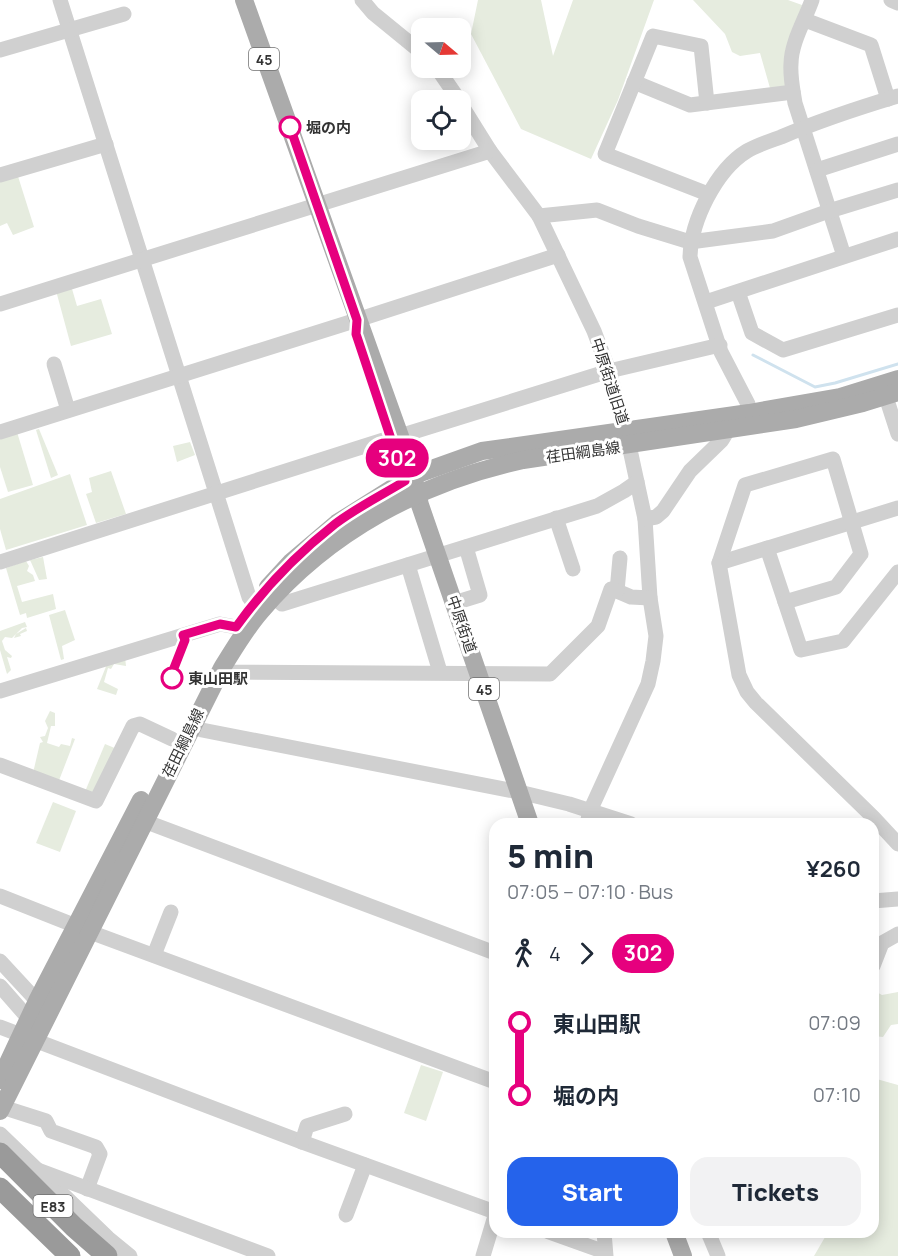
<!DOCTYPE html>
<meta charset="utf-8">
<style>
:root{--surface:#fff;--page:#f2f2f3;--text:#1f2937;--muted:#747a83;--accent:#2563eb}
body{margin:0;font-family:Manrope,"Noto Sans JP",sans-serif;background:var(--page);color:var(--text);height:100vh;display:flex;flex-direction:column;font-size:22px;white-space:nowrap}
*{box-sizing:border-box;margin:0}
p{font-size:20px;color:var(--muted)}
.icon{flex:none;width:33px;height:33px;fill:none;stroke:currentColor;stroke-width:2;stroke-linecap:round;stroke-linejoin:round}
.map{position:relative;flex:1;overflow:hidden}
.sheet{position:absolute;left:489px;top:818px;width:390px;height:420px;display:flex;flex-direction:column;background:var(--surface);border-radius:18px;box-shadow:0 3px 15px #0003}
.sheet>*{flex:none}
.badge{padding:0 12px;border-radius:20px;font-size:21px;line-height:39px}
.needle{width:39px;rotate:109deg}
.buttons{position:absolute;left:411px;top:18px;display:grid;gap:12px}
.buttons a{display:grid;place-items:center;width:60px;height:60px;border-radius:12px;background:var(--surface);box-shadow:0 3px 15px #0003;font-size:30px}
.map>.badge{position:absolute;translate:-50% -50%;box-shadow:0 0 0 3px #fff}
.legs{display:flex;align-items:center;gap:9px;height:66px;padding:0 18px;font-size:20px}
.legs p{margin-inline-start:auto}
.overview{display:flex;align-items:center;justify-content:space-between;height:102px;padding:0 18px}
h1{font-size:33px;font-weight:800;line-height:45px}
.primary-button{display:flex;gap:12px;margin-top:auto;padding:12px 18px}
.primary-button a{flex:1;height:69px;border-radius:18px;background:var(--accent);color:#fff;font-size:24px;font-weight:800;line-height:69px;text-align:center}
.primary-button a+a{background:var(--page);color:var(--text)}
ul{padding:0 18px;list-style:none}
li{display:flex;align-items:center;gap:21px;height:72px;font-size:22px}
li i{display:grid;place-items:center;width:9px;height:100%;margin:0 8px;background:currentColor}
li i::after{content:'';width:15px;height:15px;margin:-8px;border:4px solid;border-radius:50%;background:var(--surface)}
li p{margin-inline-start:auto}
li:first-child i{background:linear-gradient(#0000 50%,currentColor 0)}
li:last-child i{background:linear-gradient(currentColor 50%,#0000 0)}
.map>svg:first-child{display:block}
.green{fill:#e6ecdf}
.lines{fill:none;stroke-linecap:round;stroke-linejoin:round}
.stream{stroke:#cfe2ee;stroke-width:3}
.minor{stroke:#d0d0d0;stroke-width:15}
.major{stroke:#ababab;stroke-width:18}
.highway{stroke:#9a9a9a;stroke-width:21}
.highway-bridge{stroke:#9a9a9a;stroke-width:21}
.line-1-casing{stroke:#fff;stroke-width:14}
.line-1{stroke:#e6007e;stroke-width:9}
.stop-1-dot{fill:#fff;stroke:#e6007e;stroke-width:3}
.labels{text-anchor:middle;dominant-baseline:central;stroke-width:6;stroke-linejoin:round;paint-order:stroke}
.shield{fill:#fff;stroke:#707070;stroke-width:1.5}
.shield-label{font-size:14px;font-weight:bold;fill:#333}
.stop-label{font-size:15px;font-weight:bold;fill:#333;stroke:#fff;text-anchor:start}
.street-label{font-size:15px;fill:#333;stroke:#fff}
</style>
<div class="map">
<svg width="898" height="1256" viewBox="0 0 898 1256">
<rect width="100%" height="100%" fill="#fff"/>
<g class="green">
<path d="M 478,0 L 541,0 L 553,56 L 573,0 L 654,0 L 618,100 L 591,159 L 521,129 L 471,34 Z"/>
<path d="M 693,0 L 788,0 L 802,5 L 787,88 L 770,88 L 760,53 L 740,56 L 732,52 L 725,34 Z"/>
<path d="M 16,170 L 34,227 L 13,235 L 7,223 L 0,226 L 0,175 Z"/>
<path d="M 70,282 L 77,306 L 101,299 L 112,334 L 71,346 L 55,287 Z"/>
<path d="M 39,429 L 58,475 L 51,478 L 36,430 Z"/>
<path d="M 17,432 L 33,485 L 8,492 L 0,467 L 0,439 Z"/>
<path d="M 190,442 L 195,455 L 177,462 L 173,446 Z"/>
<path d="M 111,471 L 126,514 L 96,523 L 86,494 L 92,492 L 89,478 Z"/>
<path d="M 70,474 L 87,525 L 6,550 L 0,529 L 0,499 Z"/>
<path d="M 43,557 L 47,579 L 39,580 L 30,560 Z"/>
<path d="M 26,561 L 29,566 L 27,571 L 33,575 L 35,581 L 17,586 L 22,602 L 53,594 L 56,609 L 27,618 L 26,613 L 20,615 L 6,568 Z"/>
<path d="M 65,610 L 75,640 L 62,646 L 64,659 L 61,660 L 49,615 Z"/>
<path d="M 25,622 L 27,627 L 22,628 L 16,634 L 26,628 L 27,631 L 20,634 L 21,636 L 14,638 L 16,634 L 12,638 L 5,637 L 2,641 L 5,650 L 12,656 L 11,658 L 7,657 L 11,670 L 7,674 L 0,650 L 0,631 Z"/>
<path d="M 125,657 L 126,666 L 114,664 L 111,669 L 108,668 L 104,682 L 118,689 L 116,695 L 97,689 L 107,664 Z"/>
<path d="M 50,711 L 55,713 L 55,726 L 51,726 L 47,743 L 59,747 L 61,744 L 70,746 L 72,738 L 75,739 L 58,783 L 33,773 L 40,743 L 43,742 L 40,737 L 45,736 L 48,728 L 45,721 Z"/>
<path d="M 105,744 L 117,749 L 94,796 L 84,794 Z"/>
<path d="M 53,802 L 76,811 L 60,852 L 36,843 Z"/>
<path d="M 873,990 L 882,995 L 898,992 L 898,1024 L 891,1025 L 883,1037 L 873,1036 Z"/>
<path d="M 421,1065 L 443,1072 L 426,1121 L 404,1113 Z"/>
<path d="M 873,1078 L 898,1085 L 898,1256 L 814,1256 L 828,1232 L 873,1232 L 873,1189 L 875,1187 L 873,1187 Z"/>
</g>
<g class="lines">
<path class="stream" d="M 753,355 L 815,387 L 835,383 L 898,364"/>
<g class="minor">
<path d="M 60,0 L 249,597 L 260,612"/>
<path d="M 362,0 L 373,13 L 422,53"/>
<path d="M 812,0 C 805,20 791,43 791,64 C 790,77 793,90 795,103 L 844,256"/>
<path d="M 891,0 L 898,3"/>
<path d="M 805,20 L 871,45 L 888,99"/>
<path d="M 0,50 L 124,14"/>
<path d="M 437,68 L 459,100"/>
<path d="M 634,82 L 690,105 L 793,92"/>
<path d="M 460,103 L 490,151 L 539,216 L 594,331 L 609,371 L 626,431 L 645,519 L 650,598 L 656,636 L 653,661 L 648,684 L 590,811 L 587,824"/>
<path d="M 707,103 L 701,46 L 653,36 L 605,154 L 708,194"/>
<path d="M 817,170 L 898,144"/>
<path d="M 0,175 L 106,144"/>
<path d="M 539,216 L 597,210 L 638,226 L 690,242 L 773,231 L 829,211 L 898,190"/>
<path d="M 738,292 L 752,333 L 783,350 L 898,315"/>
<path d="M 706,302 L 898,239"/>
<path d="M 0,304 L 490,151"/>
<path d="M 54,364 L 68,410"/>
<path d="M 886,397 L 898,434"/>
<path d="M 749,413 L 748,404 L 721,352 L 690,257 C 691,221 716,170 747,151 C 757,145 770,141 781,137 C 819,121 858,108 898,96"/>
<path d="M 0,432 L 357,320 L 558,255"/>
<path d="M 400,436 L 609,371 L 720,345"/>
<path d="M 556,518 L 573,569"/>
<path d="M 645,519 L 656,517 L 663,511 L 690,471 L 722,440 L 728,430"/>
<path d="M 767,548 L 801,650 L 843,641 L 898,572"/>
<path d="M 620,558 L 617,591 L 631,597 L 650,598"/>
<path d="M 0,562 L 390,438"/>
<path d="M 719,563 L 898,508"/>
<path d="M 408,565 L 440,672"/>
<path d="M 274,597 L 282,604 L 597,506 L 624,491 L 637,482"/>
<path d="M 785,602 L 836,587 L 861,554 L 833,459 L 745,485 L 719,563 L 739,675 L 747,692 L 756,703 L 873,817 L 898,844"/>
<path d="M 454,603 L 480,595 L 466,547"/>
<path d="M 222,668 L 229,672 L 550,674 L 598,626 L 611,589 L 617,591"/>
<path d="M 0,691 L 220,624 L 236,627"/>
<path d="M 191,726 L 202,730 L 519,792 L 569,804 L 631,824"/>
<path d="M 0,765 L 96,801 L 133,726 L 140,724 L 172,739"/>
<path d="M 144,821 L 495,953"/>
<path d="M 0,896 L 76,926"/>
<path d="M 873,901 L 898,899"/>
<path d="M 90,932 L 495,1082"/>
<path d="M 154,955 L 171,912"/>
<path d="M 0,961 L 37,1001 L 46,1020 L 29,1019 L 0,986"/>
<path d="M 873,966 L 882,943 L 898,934"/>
<path d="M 0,1027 L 302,1142 L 495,1212"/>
<path d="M 2,1107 L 46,1121 L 51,1131 L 96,1147 L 100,1154 L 87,1189"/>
<path d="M 0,1134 L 108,1238 L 130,1256"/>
<path d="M 302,1142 L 307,1126 L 345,1114"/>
<path d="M 11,1160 L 268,1256"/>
<path d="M 346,1215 L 365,1165"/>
<path d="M 549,1232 L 605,1252"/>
<path d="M 604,1232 L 606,1256"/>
<path d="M 708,1232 L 718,1256"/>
<path d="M 483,1256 L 495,1216"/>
</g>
<g class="major">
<path d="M 244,0 L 411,467 L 420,505 L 530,824"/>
<path d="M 268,587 L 291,562 L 337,523 L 412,476 L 482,451 L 749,413 L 840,397 L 898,379"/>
<path d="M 0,1080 L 37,1001 L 141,800"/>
<path d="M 0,1111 L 222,668 C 234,649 246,628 261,611 C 329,531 422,482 523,460 L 796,419 L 863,403 L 898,392"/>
<path d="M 674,1232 L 683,1256"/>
</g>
<path class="highway" d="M 0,1188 L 70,1256"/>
<path class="highway-bridge" d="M 0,1153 L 74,1227 L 107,1256"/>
</g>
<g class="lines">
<g class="line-1-casing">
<path id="line-1" d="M 172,678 L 174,668 L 185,640 L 183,635 L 220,624 L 236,627 C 264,588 297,554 335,524 C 356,508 382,495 405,481 L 356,334 L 357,320 L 290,127"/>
</g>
<use href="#line-1" class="line-1"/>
</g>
<g class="stop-1-dot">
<circle cx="290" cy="127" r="10"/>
<circle cx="172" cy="678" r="10"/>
</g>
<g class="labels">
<g class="shield">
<rect x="249" y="48" width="30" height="22" rx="4.5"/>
<rect x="469" y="678" width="30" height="22" rx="4.5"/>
<rect x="33.5" y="1195" width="39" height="22" rx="4.5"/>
</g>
<g class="shield-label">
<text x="264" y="59">45</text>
<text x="484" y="689">45</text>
<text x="53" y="1206">E83</text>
</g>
<g class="stop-label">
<text x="306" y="127">堀の内</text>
<text x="188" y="678">東山田駅</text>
</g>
<g class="street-label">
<text transform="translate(610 381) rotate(72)">中原街道旧道</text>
<text transform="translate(583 452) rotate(-8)">荏田綱島線</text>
<text transform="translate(462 624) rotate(71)">中原街道</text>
<text transform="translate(183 743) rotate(-64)">荏田綱島線</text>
</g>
</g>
</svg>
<div class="buttons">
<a><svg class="needle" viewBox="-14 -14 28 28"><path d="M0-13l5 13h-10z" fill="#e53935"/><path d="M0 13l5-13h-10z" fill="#747a83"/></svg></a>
<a><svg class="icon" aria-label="locate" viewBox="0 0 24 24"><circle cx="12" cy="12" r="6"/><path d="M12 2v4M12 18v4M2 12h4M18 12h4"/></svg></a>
</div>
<b class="badge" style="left:397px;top:458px;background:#e6007e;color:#fff">302</b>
<section class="sheet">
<div class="overview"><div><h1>5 min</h1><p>07:05 – 07:10 · Bus</p></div><b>¥260</b></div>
<div class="legs"><svg class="icon" aria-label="walk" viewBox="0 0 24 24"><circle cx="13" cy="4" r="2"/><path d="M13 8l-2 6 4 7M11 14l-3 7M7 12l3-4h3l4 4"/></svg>4<svg class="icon" aria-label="forward" viewBox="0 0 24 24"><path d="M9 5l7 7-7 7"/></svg><b class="badge" style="background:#e6007e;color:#fff">302</b></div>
<ul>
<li><i style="color:#e6007e"></i><b>東山田駅</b><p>07:09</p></li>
<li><i style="color:#e6007e"></i><b>堀の内</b><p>07:10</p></li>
</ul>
<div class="primary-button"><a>Start</a><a>Tickets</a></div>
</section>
</div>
